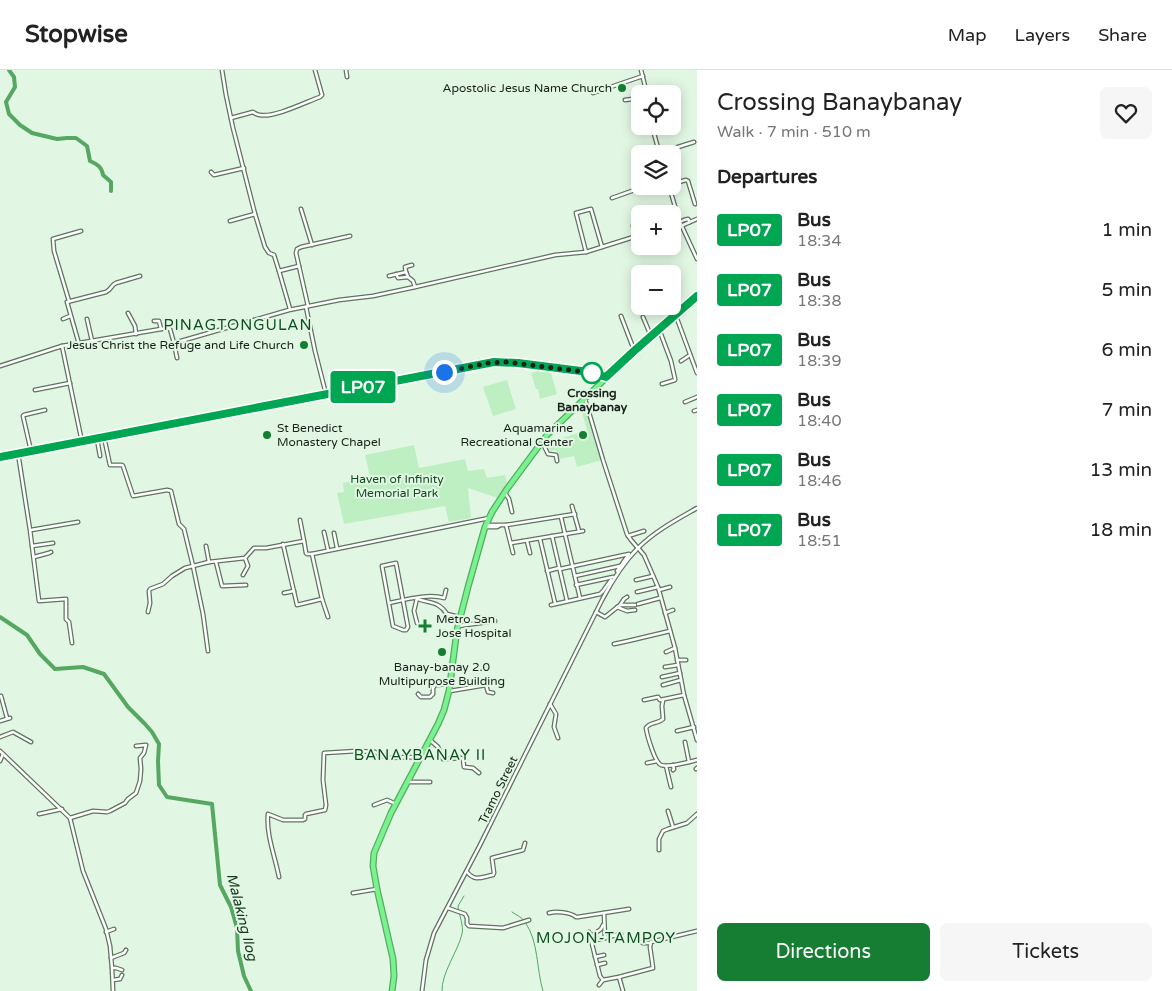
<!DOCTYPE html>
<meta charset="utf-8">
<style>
:root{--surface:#fff;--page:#f6f6f6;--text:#222;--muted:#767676;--line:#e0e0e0;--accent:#157e33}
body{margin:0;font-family:"Varela Round",sans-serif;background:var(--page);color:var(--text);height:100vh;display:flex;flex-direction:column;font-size:19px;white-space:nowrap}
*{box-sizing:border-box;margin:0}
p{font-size:16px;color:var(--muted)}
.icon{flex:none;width:28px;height:28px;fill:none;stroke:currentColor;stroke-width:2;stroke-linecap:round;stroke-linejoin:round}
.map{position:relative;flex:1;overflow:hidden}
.details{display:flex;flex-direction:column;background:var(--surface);width:475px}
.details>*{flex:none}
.badge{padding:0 10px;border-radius:4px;font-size:18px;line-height:32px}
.buttons{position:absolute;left:631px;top:15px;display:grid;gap:10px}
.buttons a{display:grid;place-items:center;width:50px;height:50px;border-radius:8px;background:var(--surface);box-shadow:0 2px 12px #0003;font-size:25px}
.you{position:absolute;width:25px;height:25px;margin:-12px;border:4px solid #fff;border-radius:50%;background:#1a73e8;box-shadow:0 0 0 8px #1a73e833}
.map>.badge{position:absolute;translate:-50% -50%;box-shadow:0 0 0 2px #fff}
h2{padding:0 20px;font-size:19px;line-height:45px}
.round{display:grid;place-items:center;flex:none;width:52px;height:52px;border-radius:8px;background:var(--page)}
.head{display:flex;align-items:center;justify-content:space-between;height:85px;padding:0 20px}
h1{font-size:24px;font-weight:600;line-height:38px}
.primary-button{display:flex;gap:10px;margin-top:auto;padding:10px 20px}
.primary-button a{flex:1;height:58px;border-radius:8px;background:var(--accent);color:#fff;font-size:20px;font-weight:600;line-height:58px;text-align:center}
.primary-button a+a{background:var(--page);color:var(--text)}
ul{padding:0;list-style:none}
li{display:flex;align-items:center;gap:15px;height:60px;padding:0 20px}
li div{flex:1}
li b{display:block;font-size:19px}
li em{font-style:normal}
li .badge{min-width:55px;font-weight:700;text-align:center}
header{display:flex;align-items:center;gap:30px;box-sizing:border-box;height:70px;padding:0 25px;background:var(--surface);border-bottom:1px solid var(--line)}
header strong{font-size:24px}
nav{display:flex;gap:28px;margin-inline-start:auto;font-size:18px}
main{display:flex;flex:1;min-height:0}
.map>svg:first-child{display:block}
.green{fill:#beefc2}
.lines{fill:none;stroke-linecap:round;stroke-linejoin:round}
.stream{stroke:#55a762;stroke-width:1}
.river{stroke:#55a762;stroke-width:4}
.minor-casing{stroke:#5f7361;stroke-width:5}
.major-casing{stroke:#57aa65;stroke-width:6}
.highway-casing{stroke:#57aa65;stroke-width:7}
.minor{stroke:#fff;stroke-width:2.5}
.major{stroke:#aff8bb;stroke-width:4}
.highway{stroke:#79f38d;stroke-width:4.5}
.line-casing{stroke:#fff;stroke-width:11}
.line{stroke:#00a651;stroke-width:8}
.walk{stroke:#19211a;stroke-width:5;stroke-dasharray:0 9}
.poi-dot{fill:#157e33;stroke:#e1f7e3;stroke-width:2}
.stop-dot{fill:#fff;stroke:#00a651;stroke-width:2.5}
.labels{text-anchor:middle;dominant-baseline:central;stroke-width:4;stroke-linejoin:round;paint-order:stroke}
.poi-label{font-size:12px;fill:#19211a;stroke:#e1f7e3;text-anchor:end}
.stop-label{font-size:12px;font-weight:bold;fill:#19211a;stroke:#e1f7e3}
.park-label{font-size:12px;fill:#124d20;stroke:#e1f7e3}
.street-label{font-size:12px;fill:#19211a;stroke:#e1f7e3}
.water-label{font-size:14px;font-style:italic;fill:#14361a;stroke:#e1f7e3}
.quarter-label{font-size:15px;letter-spacing:1px;fill:#0d4d1e;stroke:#e1f7e3}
</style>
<header>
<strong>Stopwise</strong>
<nav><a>Map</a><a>Layers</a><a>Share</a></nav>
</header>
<main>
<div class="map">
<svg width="697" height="921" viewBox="0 0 697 921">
<rect width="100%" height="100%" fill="#e1f7e3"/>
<g class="green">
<path d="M 544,299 L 550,300 L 557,324 L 540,329 L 538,319 L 536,319 L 531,303 Z"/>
<path d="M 507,310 L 516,339 L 493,346 L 483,317 Z"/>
<path d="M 585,331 L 602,390 L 577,397 L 574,386 L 559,389 L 556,380 L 550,381 L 547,373 L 587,360 L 580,336 Z"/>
<path d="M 414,375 L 419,398 L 465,389 L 468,401 L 484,399 L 487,408 L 505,405 L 507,414 L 498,428 L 468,418 L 471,448 L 449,452 L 445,436 L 344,454 L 337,423 L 344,422 L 343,413 L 370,407 L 365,385 Z"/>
</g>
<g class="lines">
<g class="stream">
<path d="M 512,842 C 516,845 522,847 525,852 C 539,872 536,898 543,921"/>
<path d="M 442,921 C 441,904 458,881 462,864 C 464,856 459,845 458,836 L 464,826"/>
</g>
<g class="river">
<path d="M 9,0 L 14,7 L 15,17 L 6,32 L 9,44 L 20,55 L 32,63 L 57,69 L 67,68 L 76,68 L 87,76 L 90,91 C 97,94 102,97 103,105 L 111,112 L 111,121"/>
<path d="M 0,547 L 27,565 L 40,584 L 55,599 L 83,597 L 104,604 L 128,637 L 145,654 L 152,662 L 159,674 L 158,691 L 159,715 L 167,727 L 212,734 L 220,815 L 231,837 L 237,858 L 238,881 L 244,906 L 251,921"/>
</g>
<g class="minor-casing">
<g id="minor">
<path d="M 222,0 L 226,25 L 233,58 L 255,144 L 265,177 L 269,183 L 274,185 L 279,201 L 290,239"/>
<path d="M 346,0 L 347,7"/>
<path d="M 641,0 L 647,24"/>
<path d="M 593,23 L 643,6"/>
<path d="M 625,30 L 640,28"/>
<path d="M 231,48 L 253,42 C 254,43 258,45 260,45 C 274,48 306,32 320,27 L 322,25 L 315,0"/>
<path d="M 652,56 L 659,82"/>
<path d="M 659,83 L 694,72"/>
<path d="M 640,100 L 640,103"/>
<path d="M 211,102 L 214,105 L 244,98"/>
<path d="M 672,114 L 686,110 L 688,111 L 695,134"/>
<path d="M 669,116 L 679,150 L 697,189"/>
<path d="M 612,128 L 643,117 L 643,116"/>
<path d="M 301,139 L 312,175"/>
<path d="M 230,151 L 255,144"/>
<path d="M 680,152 L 684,150 L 688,149 L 690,152"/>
<path d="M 672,153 L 679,150"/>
<path d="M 633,156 L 636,166"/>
<path d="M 681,156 L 697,149"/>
<path d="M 586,182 L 576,143 L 591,139 L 602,177"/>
<path d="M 279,201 L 299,196"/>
<path d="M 406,202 L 405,197 L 412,195"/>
<path d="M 396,204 L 398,208 L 408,207"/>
<path d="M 389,206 L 406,202 L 408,207 L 413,211 L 415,217"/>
<path d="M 672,229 L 679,241"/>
<path d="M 69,231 L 54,181 L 53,169 L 81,161"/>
<path d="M 308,236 L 296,183 L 297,179 L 301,177 L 350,166"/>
<path d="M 306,237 L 315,281 L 326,324"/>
<path d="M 128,243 L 135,256 L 136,264"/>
<path d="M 621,246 L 634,280"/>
<path d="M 676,246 L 697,303"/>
<path d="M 643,247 L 651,266"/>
<path d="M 63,249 L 70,246"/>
<path d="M 87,249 L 92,271"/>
<path d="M 154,251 L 159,251 L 161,259"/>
<path d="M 659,259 L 671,291 L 675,309 L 675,310 L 662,314"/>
<path d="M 174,273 L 177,288"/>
<path d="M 79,274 L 67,232 L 106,222 C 112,219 111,215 116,213 L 140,206"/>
<path d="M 62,276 L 82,372"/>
<path d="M 681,291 L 690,285"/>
<path d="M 0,296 L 62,276 L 167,258 L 170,259 L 174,273 L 289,240 L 339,230 L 373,226 L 415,217 L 555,185 L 586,182 L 640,165"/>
<path d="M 35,320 L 70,313"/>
<path d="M 585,329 L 603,390 L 627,464 L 631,470 L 644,485 L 658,517 L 675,578 L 684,625 L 697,670"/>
<path d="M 685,332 L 697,327"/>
<path d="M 694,341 L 697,340"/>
<path d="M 104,367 L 110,395 L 122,395 L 123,396 L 133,426 L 167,420 L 171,421 L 179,454 L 184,459 L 193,496 L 203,544 L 208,581"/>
<path d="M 97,369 L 100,386"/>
<path d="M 542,372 L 548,384 L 556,385 L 557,391"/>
<path d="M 31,381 L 23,346 L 24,345 L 45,340"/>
<path d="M 18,383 L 30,460 L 39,531 L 66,529 L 66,549 L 69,552 L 72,573"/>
<path d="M 505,423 L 509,429 L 512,442"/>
<path d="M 572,436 L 579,461"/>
<path d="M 561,447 L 580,528"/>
<path d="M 300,450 L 304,471"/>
<path d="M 487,455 L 506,455 L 575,444"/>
<path d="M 506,455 L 513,483"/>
<path d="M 485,457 L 497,457 L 499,456"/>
<path d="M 31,460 L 78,452"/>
<path d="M 324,462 L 328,480"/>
<path d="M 334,463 L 337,478"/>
<path d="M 552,466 L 567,531"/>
<path d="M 628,466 L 644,461"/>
<path d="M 540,469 L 555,533"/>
<path d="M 527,471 L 530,483"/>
<path d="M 511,473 L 583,461"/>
<path d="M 283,474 L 297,535 L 322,529 L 312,484 L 489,448"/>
<path d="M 32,476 L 53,473"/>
<path d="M 206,476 L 209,492"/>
<path d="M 34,487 L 49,483 L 51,482"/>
<path d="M 216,492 L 222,516 L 246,515"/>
<path d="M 396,493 L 408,557 L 406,560 L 403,560 L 393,556 L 382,496 Z"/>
<path d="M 560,499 L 629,484 L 617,501"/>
<path d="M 547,501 L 559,498"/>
<path d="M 243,505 L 248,496 L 245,488"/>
<path d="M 575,506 L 620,496"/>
<path d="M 636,510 L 653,506"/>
<path d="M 576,515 L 613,507"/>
<path d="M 659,520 L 670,517"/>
<path d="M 637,522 L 658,517"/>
<path d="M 284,523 L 294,521"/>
<path d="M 417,528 L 414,541 L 417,553"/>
<path d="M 322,529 L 328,547"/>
<path d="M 418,529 C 432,534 438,531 447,544 L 459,547"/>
<path d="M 389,533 C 404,530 429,523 444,528 L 446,520"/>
<path d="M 638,534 L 660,528"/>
<path d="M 551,535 L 600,524 L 603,521 L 611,510"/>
<path d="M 620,535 L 635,535"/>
<path d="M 617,537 L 627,541 L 635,540"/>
<path d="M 148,542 L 150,533 L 149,521 L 150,519 L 163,514 L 172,506 L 185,498 L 209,492 L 245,488 L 254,478 L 266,478 L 304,471 L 306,483 L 307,484 L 312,484"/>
<path d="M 596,542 L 605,547 L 620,535 L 624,529 L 627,527"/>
<path d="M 665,543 L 673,540"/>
<path d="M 458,556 L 495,551"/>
<path d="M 614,574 L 628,571 L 670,561"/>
<path d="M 666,582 L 675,578"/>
<path d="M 677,590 L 686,590"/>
<path d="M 665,597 L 678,595"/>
<path d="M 662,607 L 680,603"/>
<path d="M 663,615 L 681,610"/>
<path d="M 450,621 L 486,615 L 488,622 L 493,623"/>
<path d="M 418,624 L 421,627 L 430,627 L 433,624 L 433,618 L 435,615 L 449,614"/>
<path d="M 1,626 L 7,648"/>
<path d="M 644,630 L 658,627 L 660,630 L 684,625"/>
<path d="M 663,630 L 662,636 L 663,649 C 658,654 649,652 646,658 C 647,665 655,693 661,695 C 668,698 689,692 697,690"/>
<path d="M 550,634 L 556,644 L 554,657 L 558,668"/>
<path d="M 0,651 L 10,648"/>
<path d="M 677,661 L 694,657"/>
<path d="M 0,667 L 13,662 L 31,672"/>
<path d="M 430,670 L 438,677 L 443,689 L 461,688 L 463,689 L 464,697 L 473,698 L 479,703"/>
<path d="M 685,672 L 689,692"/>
<path d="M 0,681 L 70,748 L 83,801 L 106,859 L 110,876 L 112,898 L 113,921"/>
<path d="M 0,691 L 3,684"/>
<path d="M 647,693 L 657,691"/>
<path d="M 666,696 L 671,717"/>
<path d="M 696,699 L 697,698"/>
<path d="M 673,700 L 674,699 L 673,695"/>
<path d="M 408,712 L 430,712"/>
<path d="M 374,735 L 387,730 L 396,734"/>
<path d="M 668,741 L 673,757"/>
<path d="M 39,744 L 62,739"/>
<path d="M 70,748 L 93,741 L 107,742 L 110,741 L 125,733 L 128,729 L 136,723 L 140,711 L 141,699 L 140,688 L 144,683 L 146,675 L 136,676"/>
<path d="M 659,780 L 659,769 L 663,761 L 668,759 L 687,753 L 697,744"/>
<path d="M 467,802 C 475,812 482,807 493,805 L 494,803 L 492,788 L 523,780 L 525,773"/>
<path d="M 279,807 C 275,786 266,765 268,744 L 283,750 L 303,750 L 305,749 L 305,745 L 306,744 L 325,740 L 326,735 L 323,710 L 324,683 L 357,681 L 375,682 L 387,688 L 408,687 L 420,688"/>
<path d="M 353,823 L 377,819"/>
<path d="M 448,838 L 465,844 L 467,848 L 467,854 L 469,856 L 503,858 L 529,850"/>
<path d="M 549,843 C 556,841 570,842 576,847 L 578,847 L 629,839"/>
<path d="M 604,843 L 605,868"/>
<path d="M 106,862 L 114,859"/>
<path d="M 589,862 L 600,906 L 603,910"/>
<path d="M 590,867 L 601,859 L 603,855"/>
<path d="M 635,869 L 643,873 L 650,873"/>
<path d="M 592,871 L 621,864"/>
<path d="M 595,887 L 604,885"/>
<path d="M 111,888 L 124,883 L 126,880"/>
<path d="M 597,895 L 605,893"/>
<path d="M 112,898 L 116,898 L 122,900"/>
<path d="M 619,907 L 623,921"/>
<path d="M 113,910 L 120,909 L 122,905"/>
<path d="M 599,915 L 603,910 L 619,907 L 653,898 L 650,877 L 651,872 L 697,861"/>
<path d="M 422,921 L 426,890 L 434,863 L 480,775 L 602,530 C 612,511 623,493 638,478 C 655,461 676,450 697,438"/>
</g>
</g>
<g class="major-casing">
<path id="major" d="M 0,387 L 494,292 L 518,293 L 589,302 L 606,307"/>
</g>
<g class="highway-casing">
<path id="highway" d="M 392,921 L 394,906 L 393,889 L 377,819 L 373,796 L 374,783 L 391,743 L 438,654 L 444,640 L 449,621 L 457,560 L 468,517 L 485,457 L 492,442 L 507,419 L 547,365 L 634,281 L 697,226"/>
</g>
<use href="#minor" class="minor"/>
<use href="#major" class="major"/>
<use href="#highway" class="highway"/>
</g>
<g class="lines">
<g class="line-casing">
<path id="line" d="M 0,387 L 494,292 L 518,293 L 589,302 L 606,307 L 634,281 L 697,226"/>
</g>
<use href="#line" class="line"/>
<path class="walk" d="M 444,302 L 488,293 L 506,292 L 594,303 L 592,303"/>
</g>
<g class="poi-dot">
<circle cx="622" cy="18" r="5"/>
<circle cx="304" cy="275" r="5"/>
<circle cx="267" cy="365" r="5"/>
<circle cx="583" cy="365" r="5"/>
<path d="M422.5 548.5h5v5h5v5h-5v5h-5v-5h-5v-5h5z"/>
<circle cx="442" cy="582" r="5"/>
</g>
<circle class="stop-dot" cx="592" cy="303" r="10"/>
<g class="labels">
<g class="poi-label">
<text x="612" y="18">Apostolic Jesus Name Church</text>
<text x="294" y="275">Jesus Christ the Refuge and Life Church</text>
<text x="277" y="358" text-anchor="start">St Benedict<tspan x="277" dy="14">Monastery Chapel</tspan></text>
<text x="573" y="358">Aquamarine<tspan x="573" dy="14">Recreational Center</tspan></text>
<text x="436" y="549" text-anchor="start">Metro San<tspan x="436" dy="14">Jose Hospital</tspan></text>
<text x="442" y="597" text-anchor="middle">Banay-banay 2.0<tspan x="442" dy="14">Multipurpose Building</tspan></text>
</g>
<g class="stop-label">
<text x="592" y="323">Crossing<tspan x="592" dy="14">Banaybanay</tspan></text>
</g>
<g class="park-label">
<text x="397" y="409">Haven of Infinity<tspan x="397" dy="14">Memorial Park</tspan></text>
</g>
<g class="street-label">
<text transform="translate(498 720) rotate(-64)">Tramo Street</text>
</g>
<g class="water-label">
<text transform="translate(242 847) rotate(76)">Malaking Ilog</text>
</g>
<g class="quarter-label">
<text x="238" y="255">PINAGTONGULAN</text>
<text x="420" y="685">BANAYBANAY II</text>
<text x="606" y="868">MOJON-TAMPOY</text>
</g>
</g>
</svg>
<div class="buttons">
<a><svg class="icon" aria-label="locate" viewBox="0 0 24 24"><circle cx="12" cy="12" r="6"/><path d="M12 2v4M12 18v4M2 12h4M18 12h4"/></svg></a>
<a><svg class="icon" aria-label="layers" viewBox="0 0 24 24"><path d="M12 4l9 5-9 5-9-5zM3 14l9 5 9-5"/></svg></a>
<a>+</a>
<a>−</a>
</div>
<div class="you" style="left:444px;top:302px"></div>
<b class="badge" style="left:363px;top:317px;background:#00a651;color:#fff">LP07</b>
</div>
<section class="details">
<div class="head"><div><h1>Crossing Banaybanay</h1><p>Walk · 7 min · 510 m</p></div><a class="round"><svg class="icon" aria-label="heart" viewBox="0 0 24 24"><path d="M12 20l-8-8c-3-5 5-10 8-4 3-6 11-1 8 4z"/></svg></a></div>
<h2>Departures</h2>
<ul>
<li><span class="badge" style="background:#00a651;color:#fff">LP07</span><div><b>Bus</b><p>18:34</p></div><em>1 min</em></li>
<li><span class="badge" style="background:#00a651;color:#fff">LP07</span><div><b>Bus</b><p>18:38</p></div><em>5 min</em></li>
<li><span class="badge" style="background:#00a651;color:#fff">LP07</span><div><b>Bus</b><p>18:39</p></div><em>6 min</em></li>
<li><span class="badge" style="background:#00a651;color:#fff">LP07</span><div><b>Bus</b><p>18:40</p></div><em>7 min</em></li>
<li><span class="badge" style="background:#00a651;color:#fff">LP07</span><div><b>Bus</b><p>18:46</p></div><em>13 min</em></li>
<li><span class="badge" style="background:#00a651;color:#fff">LP07</span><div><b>Bus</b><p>18:51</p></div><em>18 min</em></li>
</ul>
<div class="primary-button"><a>Directions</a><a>Tickets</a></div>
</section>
</main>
